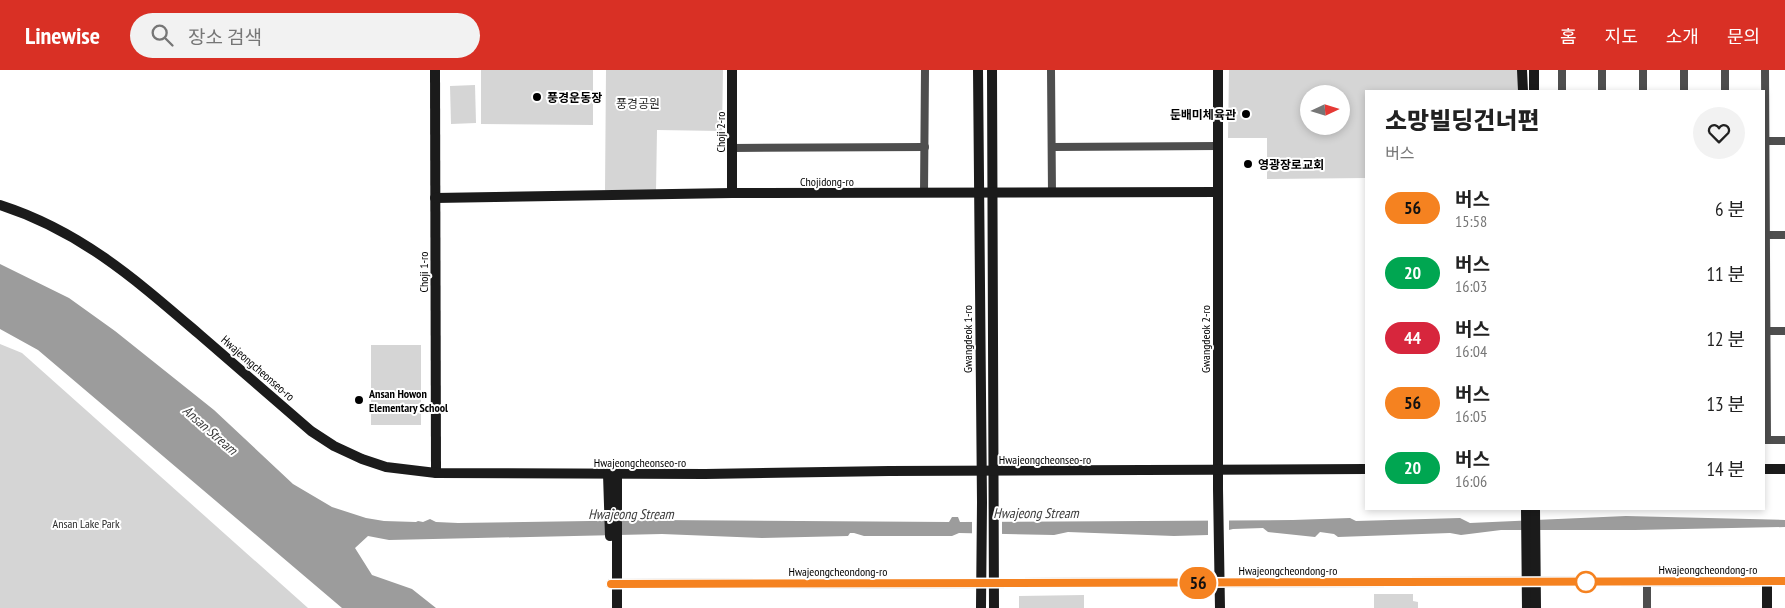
<!DOCTYPE html>
<html lang="ko">
<meta charset="utf-8">
<style>
:root{--surface:#fff;--page:#f2f2f2;--text:#222;--muted:#767676;--accent:#d93025}
body{margin:0;font-family:"PT Sans Narrow","Noto Sans KR",sans-serif;background:var(--page);color:var(--text);height:100vh;display:flex;flex-direction:column;font-size:19px;white-space:nowrap}
*{box-sizing:border-box;margin:0}
p{font-size:16px;color:var(--muted)}
.icon{flex:none;width:28px;height:28px;fill:none;stroke:currentColor;stroke-width:2;stroke-linecap:round;stroke-linejoin:round}
.map{position:relative;flex:1;overflow:hidden}
.drawer{position:absolute;left:1365px;top:20px;width:400px;height:420px;display:flex;flex-direction:column;background:var(--surface);border-radius:0px;box-shadow:0 2px 8px #0003}
.drawer>*{flex:none}
.badge{padding:0 10px;border-radius:16px;font-size:18px;line-height:32px}
.needle{width:32px;rotate:86deg}
.controls{position:absolute;left:1300px;top:15px;display:grid;gap:10px}
.controls a{display:grid;place-items:center;width:50px;height:50px;border-radius:50%;background:var(--surface);box-shadow:0 2px 8px #0003;font-size:25px}
.map>.badge{position:absolute;translate:-50% -50%;box-shadow:0 0 0 2px #fff}
.round{display:grid;place-items:center;flex:none;width:52px;height:52px;border-radius:26px;background:var(--page)}
.overview{display:flex;align-items:center;justify-content:space-between;height:85px;padding:0 20px}
h1{font-size:24px;font-weight:800;line-height:38px}
ul{padding:0;list-style:none}
li{display:flex;align-items:center;gap:15px;height:65px;padding:0 20px}
li div{flex:1}
li b{display:block;font-size:19px}
li em{font-style:normal}
li .badge{min-width:55px;font-weight:700;text-align:center}
header{display:flex;align-items:center;gap:30px;box-sizing:border-box;height:70px;padding:0 25px;background:var(--accent);color:#fff}
header strong{font-size:24px}
nav{display:flex;gap:28px;margin-inline-start:auto;font-size:18px}
.search{width:350px;height:45px;background:var(--page);display:flex;align-items:center;gap:12px;box-sizing:border-box;padding:0 18px;border-radius:28px;color:var(--muted);font-size:19px}
.map>svg:first-child{display:block}
.green{fill:#d5d5d5;fill-rule:evenodd}
.water{fill:#9c9c9c}
.pier{fill:#fff}
.lines{fill:none;stroke-linecap:round;stroke-linejoin:round}
.street{stroke:#4e4e4e;stroke-width:8}
.secondary{stroke:#1b1b1b;stroke-width:10}
.line-casing{stroke:#fff;stroke-width:11}
.line{stroke:#f58220;stroke-width:8}
.poi-dot{fill:#000;stroke:#fff;stroke-width:2}
.stop-dot{fill:#fff;stroke:#f58220;stroke-width:2.5}
.labels{text-anchor:middle;dominant-baseline:central;stroke-width:4;stroke-linejoin:round;paint-order:stroke}
.poi-label{font-size:12px;font-weight:bold;fill:#000;stroke:#fff;text-anchor:start}
.park-label{font-size:12px;fill:#2c2c2c;stroke:#fff}
.street-label{font-size:12px;fill:#000;stroke:#fff}
.water-label{font-size:14px;font-style:italic;fill:#3d3d3d;stroke:#fff}
</style>
<header>
<strong>Linewise</strong>
<div class="search"><svg class="icon" aria-label="search" viewBox="0 0 24 24"><circle cx="10" cy="10" r="6"/><path d="M15 15l6 6"/></svg>장소 검색</div>
<nav><a>홈</a><a>지도</a><a>소개</a><a>문의</a></nav>
</header>
<div class="map">
<svg width="1785" height="538" viewBox="0 0 1785 538">
<rect width="100%" height="100%" fill="#fff"/>
<g class="green">
<path d="M 481,0 L 593,0 L 593,55 L 481,54 Z"/>
<path d="M 606,0 L 723,0 L 722,61 L 657,60 L 656,121 L 605,120 Z"/>
<path d="M 1229,0 L 1518,0 L 1518,21 L 1366,21 L 1366,108 L 1267,109 L 1267,68 L 1228,68 ZM 1309,24 L 1341,24 L 1341,56 L 1309,56 Z"/>
<path d="M 475,15 L 476,53 L 451,54 L 450,16 Z"/>
<path d="M 0,274 L 22,283 L 308,538 L 0,538 Z"/>
<rect x="371" y="275" width="50" height="80"/>
<path d="M 1374,524 L 1413,524 L 1413,531 L 1418,532 L 1418,538 L 1374,538 Z"/>
<path d="M 1084,525 L 1084,538 L 1019,538 L 1019,526 Z"/>
</g>
<path class="water" d="M 0,194 L 69,228 L 115,261 L 214,340 L 293,414 L 332,437 L 366,448 L 384,451 L 416,452 L 418,451 L 423,452 L 430,449 L 436,452 L 458,453 L 655,450 L 949,452 L 952,447 L 958,447 L 960,452 L 1293,450 L 1350,448 L 1356,451 L 1460,448 L 1470,453 L 1626,446 L 1785,450 L 1785,457 L 1635,460 L 1501,460 L 1461,465 L 1450,463 L 1338,467 L 1334,464 L 1320,462 L 1315,467 L 1268,462 L 1263,458 L 1233,459 L 1208,465 L 1174,466 L 1068,462 L 1054,465 L 959,463 L 952,466 L 864,466 L 854,463 L 850,463 L 848,466 L 762,468 L 662,464 L 389,470 L 368,466 L 355,478 L 372,505 L 412,519 L 436,538 L 342,538 L 38,280 L 0,259 Z"/>
<g class="pier">
<path d="M 1208,447 L 1229,447 L 1229,462 L 1208,468 Z"/>
<path d="M 972,450 L 1002,450 L 1002,467 L 972,466 Z"/>
</g>
<g class="lines">
<g class="street">
<path d="M 1051,0 L 1052,123"/>
<path d="M 1602,0 L 1602,21"/>
<path d="M 1643,0 L 1643,21"/>
<path d="M 1684,0 L 1684,21"/>
<path d="M 1765,0 L 1767,370"/>
<path d="M 1562,21 L 1562,0"/>
<path d="M 1725,21 L 1725,0"/>
<path d="M 1764,71 L 1785,71"/>
<path d="M 1052,77 L 1218,76"/>
<path d="M 732,78 L 925,77"/>
<path d="M 924,123 L 925,0"/>
<path d="M 1764,165 L 1785,165"/>
<path d="M 1764,261 L 1785,261"/>
<path d="M 1764,370 L 1785,370"/>
<path d="M 1647,511 L 1647,538"/>
</g>
<g class="secondary">
<path d="M 435,0 L 436,403"/>
<path d="M 732,0 L 732,123"/>
<path d="M 978,0 L 982,432 L 981,538"/>
<path d="M 992,0 L 994,538"/>
<path d="M 1218,0 L 1218,419 L 1220,538"/>
<path d="M 1522,0 L 1523,21"/>
<path d="M 1534,0 L 1534,21"/>
<path d="M 435,128 L 732,123 L 1218,122"/>
<path d="M 0,135 C 81,161 136,210 199,264 C 236,296 274,329 311,361 L 334,376 L 362,389 L 386,397 L 436,403 L 705,404 L 889,401 L 1366,399"/>
<path d="M 1764,399 L 1785,399"/>
<path d="M 608,404 L 610,466"/>
<path d="M 617,404 L 617,538"/>
<path d="M 1526,439 L 1527,538"/>
<path d="M 1535,439 L 1536,538"/>
<path d="M 1767,511 L 1767,538"/>
<path d="M 611,514 L 1785,511"/>
</g>
</g>
<g class="lines">
<g class="line-casing">
<path id="line" d="M 611,514 L 1785,511"/>
</g>
<use href="#line" class="line"/>
</g>
<g class="poi-dot">
<circle cx="537" cy="27" r="5"/>
<circle cx="1246" cy="44" r="5"/>
<circle cx="1248" cy="94" r="5"/>
<circle cx="359" cy="330" r="5"/>
</g>
<circle class="stop-dot" cx="1586" cy="512" r="10"/>
<g class="labels">
<g class="poi-label">
<text x="547" y="27">풍경운동장</text>
<text x="1236" y="44" text-anchor="end">둔배미체육관</text>
<text x="1258" y="94">영광장로교회</text>
<text x="369" y="323">Ansan Howon<tspan x="369" dy="14">Elementary School</tspan></text>
</g>
<g class="park-label">
<text x="638" y="33">풍경공원</text>
<text x="86" y="453">Ansan Lake Park</text>
</g>
<g class="street-label">
<text transform="translate(720 62) rotate(-90)">Choji 2-ro</text>
<text x="827" y="111">Chojidong-ro</text>
<text transform="translate(423 202) rotate(-90)">Choji 1-ro</text>
<text transform="translate(967 269) rotate(-90)">Gwangdeok 1-ro</text>
<text transform="translate(1205 269) rotate(-90)">Gwangdeok 2-ro</text>
<text transform="translate(258 298) rotate(41)">Hwajeongcheonseo-ro</text>
<text x="1045" y="389">Hwajeongcheonseo-ro</text>
<text x="640" y="392">Hwajeongcheonseo-ro</text>
<text x="1708" y="499">Hwajeongcheondong-ro</text>
<text x="1288" y="500">Hwajeongcheondong-ro</text>
<text x="838" y="501">Hwajeongcheondong-ro</text>
</g>
<g class="water-label">
<text transform="translate(210 360) rotate(41)">Ansan Stream</text>
<text x="1036" y="443">Hwajeong Stream</text>
<text x="631" y="444">Hwajeong Stream</text>
</g>
</g>
</svg>
<div class="controls">
<a><svg class="needle" viewBox="-14 -14 28 28"><path d="M0-13l5 13h-10z" fill="#e53935"/><path d="M0 13l5-13h-10z" fill="#767676"/></svg></a>
</div>
<b class="badge" style="left:1198px;top:513px;background:#f58220;color:#111">56</b>
<section class="drawer">
<div class="overview"><div><h1>소망빌딩건너편</h1><p>버스</p></div><a class="round"><svg class="icon" aria-label="heart" viewBox="0 0 24 24"><path d="M12 20l-8-8c-3-5 5-10 8-4 3-6 11-1 8 4z"/></svg></a></div>
<ul>
<li><span class="badge" style="background:#f58220;color:#111">56</span><div><b>버스</b><p>15:58</p></div><em>6 분</em></li>
<li><span class="badge" style="background:#00a651;color:#fff">20</span><div><b>버스</b><p>16:03</p></div><em>11 분</em></li>
<li><span class="badge" style="background:#d7263d;color:#fff">44</span><div><b>버스</b><p>16:04</p></div><em>12 분</em></li>
<li><span class="badge" style="background:#f58220;color:#111">56</span><div><b>버스</b><p>16:05</p></div><em>13 분</em></li>
<li><span class="badge" style="background:#00a651;color:#fff">20</span><div><b>버스</b><p>16:06</p></div><em>14 분</em></li>
</ul>
</section>
</div>
